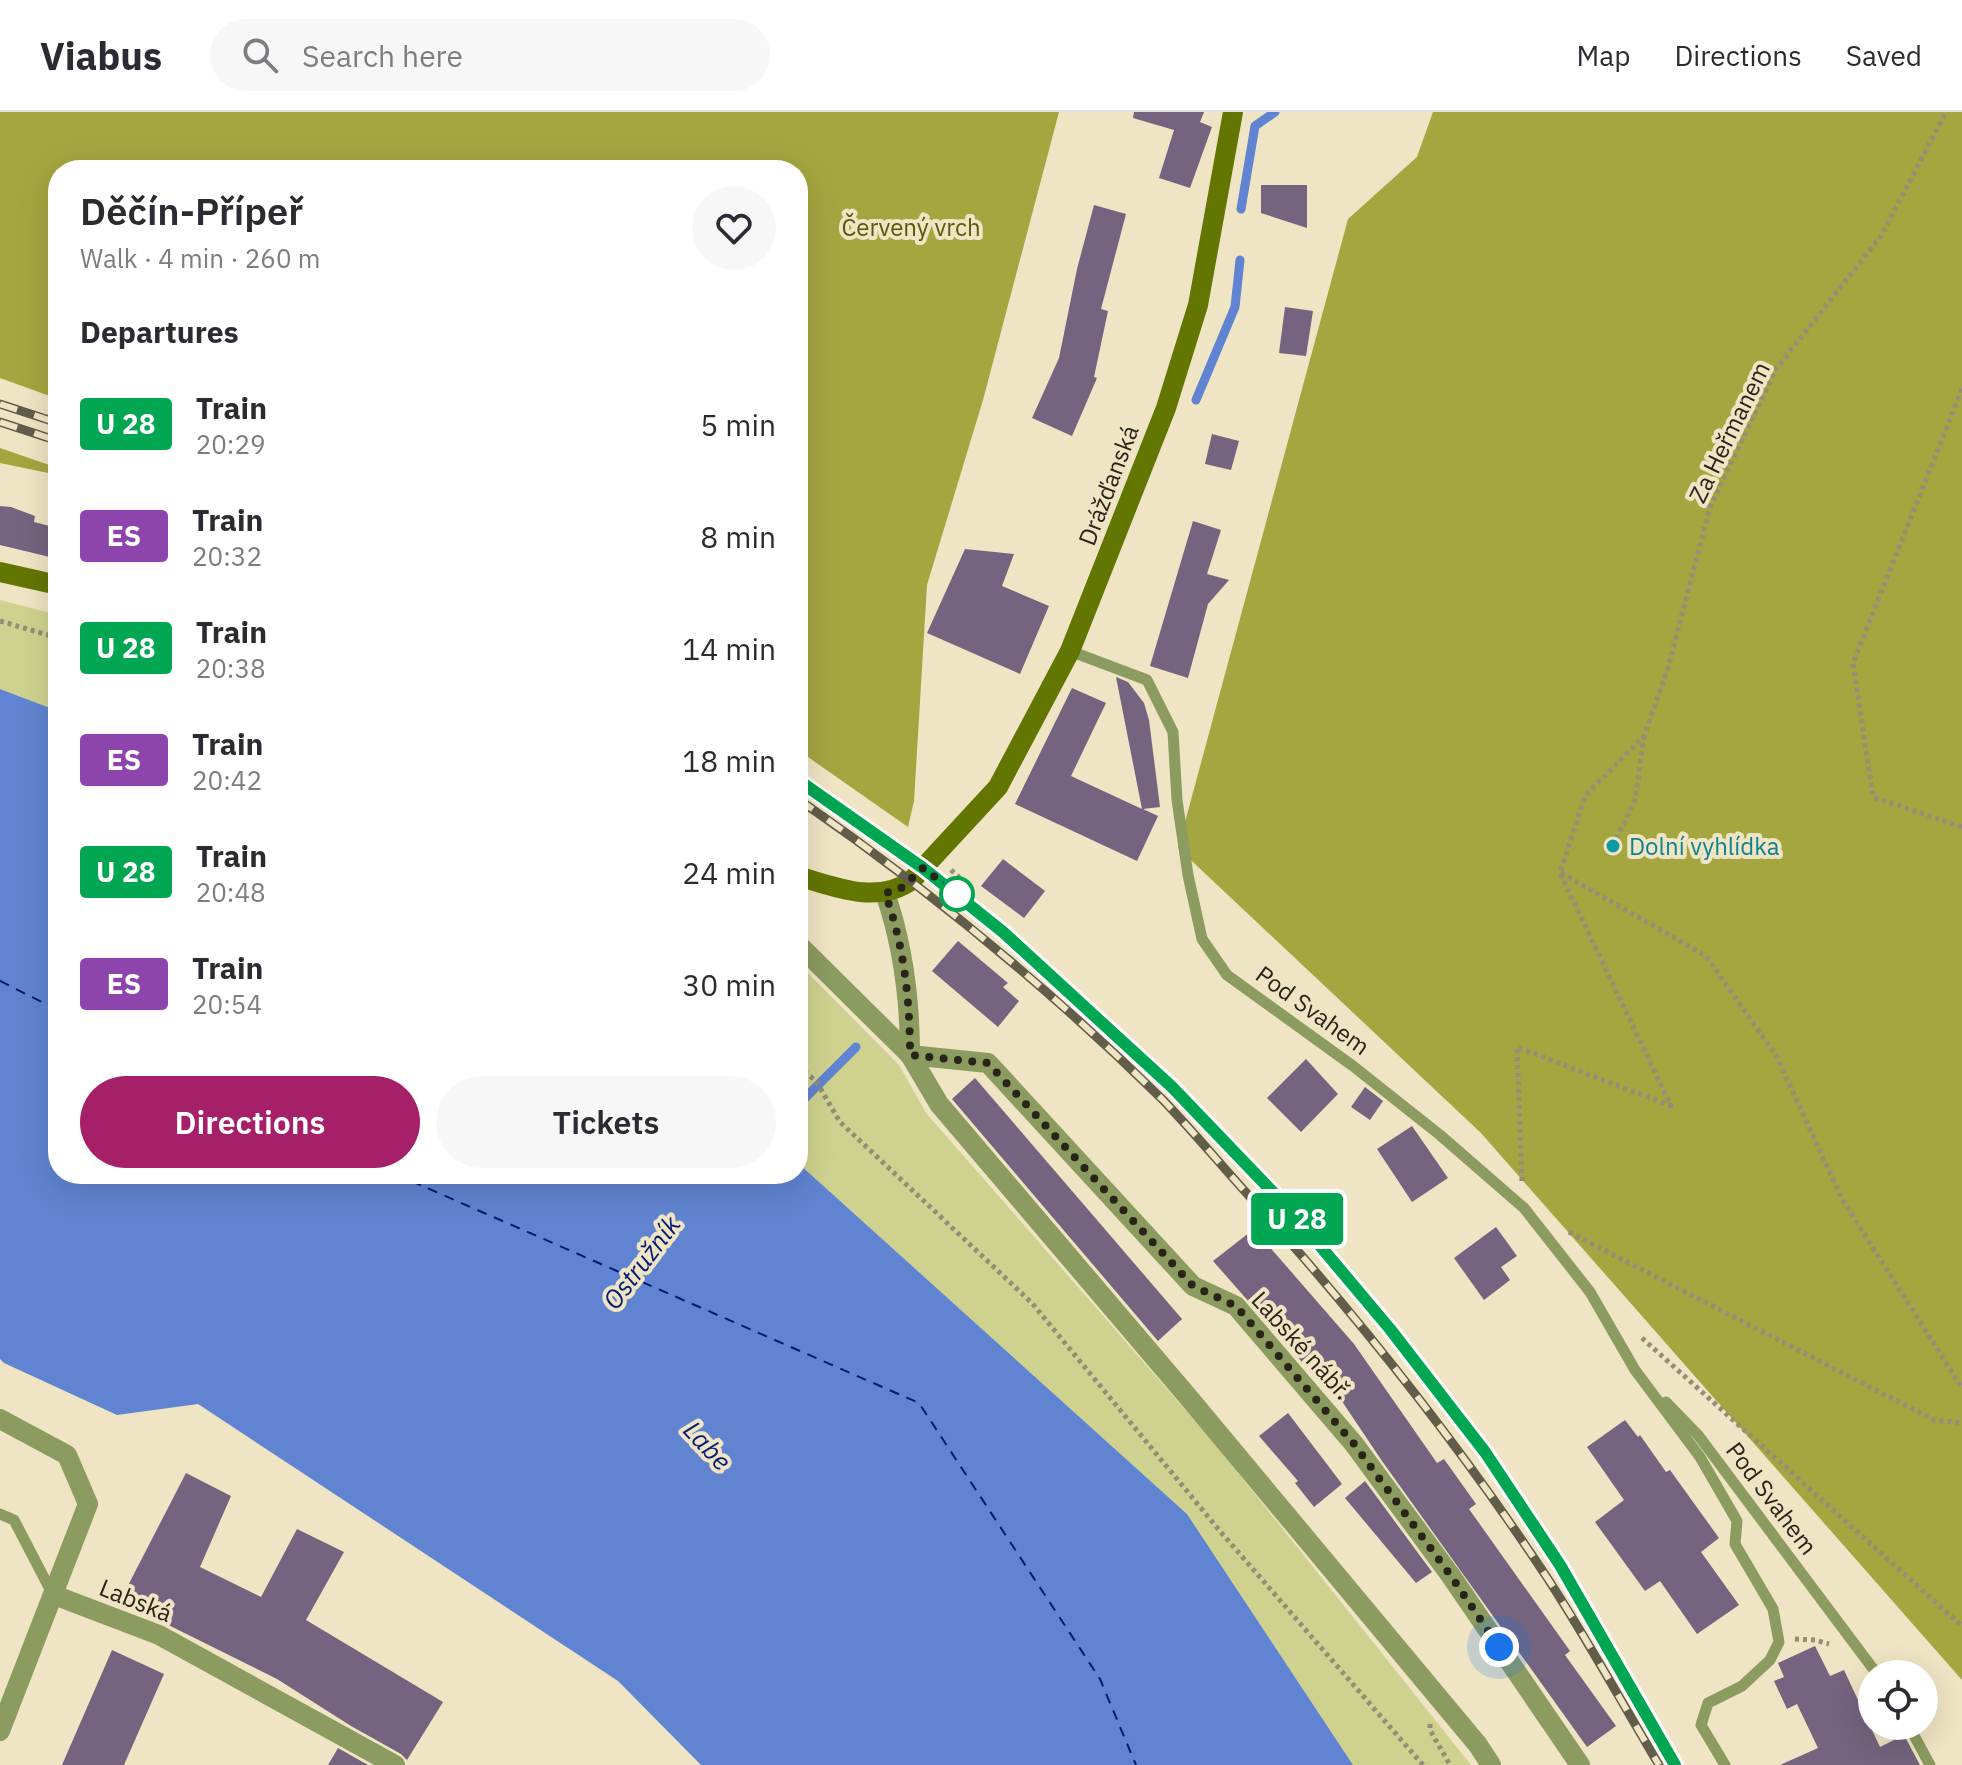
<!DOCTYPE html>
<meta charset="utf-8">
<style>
:root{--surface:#fff;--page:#f7f7f7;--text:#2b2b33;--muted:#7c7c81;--line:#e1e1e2;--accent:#a61f69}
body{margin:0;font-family:"IBM Plex Sans",sans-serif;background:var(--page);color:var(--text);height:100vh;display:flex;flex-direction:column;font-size:30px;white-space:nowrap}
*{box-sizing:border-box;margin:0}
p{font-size:26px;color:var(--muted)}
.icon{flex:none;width:44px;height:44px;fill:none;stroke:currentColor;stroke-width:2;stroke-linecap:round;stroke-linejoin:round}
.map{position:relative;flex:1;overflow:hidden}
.panel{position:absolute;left:48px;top:48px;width:760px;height:1024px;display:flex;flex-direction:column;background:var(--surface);border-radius:32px;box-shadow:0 8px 32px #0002}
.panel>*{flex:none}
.badge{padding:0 16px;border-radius:6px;font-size:28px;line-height:52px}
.buttons{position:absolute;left:1858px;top:1548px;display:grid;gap:16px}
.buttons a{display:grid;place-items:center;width:80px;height:80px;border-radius:50%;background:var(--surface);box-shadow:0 8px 32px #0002;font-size:40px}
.you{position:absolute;width:40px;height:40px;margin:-20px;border:6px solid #fff;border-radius:50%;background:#1a73e8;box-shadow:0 0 0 12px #1a73e833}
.map>.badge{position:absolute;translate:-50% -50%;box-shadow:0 0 0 4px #fff}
h2{padding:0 32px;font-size:30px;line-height:72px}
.round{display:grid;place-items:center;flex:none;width:84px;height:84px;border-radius:42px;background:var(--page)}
.head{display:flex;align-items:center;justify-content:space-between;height:136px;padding:0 32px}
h1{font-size:38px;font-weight:600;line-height:60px}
.action{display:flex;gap:16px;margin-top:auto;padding:16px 32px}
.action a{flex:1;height:92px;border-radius:48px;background:var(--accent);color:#fff;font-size:32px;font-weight:600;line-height:92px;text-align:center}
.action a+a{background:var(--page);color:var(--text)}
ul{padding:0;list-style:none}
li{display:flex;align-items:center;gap:24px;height:112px;padding:0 32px}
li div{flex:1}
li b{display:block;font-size:30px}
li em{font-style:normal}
li .badge{min-width:88px;font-weight:700;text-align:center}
header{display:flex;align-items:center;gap:48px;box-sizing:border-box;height:112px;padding:0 40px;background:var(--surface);border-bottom:2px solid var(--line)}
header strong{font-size:38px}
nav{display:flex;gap:44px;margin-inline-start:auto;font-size:28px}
.search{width:560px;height:72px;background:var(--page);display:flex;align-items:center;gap:20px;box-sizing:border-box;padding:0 28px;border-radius:44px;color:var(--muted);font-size:30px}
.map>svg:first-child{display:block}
.green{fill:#cfd28e}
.forest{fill:#a4a640}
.water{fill:#6084d1}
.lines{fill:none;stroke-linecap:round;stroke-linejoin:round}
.stream{stroke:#6084d1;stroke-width:9}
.ferry{stroke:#021b75;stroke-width:2;stroke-dasharray:10 8;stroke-linecap:butt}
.building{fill:#74647f}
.path{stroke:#958d75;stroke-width:5;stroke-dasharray:4 4;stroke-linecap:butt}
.lane{stroke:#8c9b60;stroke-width:11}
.street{stroke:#8c9b60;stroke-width:20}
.secondary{stroke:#637602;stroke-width:20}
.rail-casing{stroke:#625c4a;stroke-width:9}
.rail{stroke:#efe4c3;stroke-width:6;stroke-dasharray:18;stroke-linecap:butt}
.line-casing{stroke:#fff;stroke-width:18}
.line{stroke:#00a651;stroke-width:12}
.walk{stroke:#282418;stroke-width:8;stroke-dasharray:0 14.4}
.culture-dot{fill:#0f9aa8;stroke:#efe4c3;stroke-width:3}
.stop-dot{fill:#fff;stroke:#00a651;stroke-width:4}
.labels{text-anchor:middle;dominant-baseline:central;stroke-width:8;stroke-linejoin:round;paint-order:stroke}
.park-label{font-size:24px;fill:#57580a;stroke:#efe4c3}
.street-label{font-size:24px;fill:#282418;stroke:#efe4c3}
.culture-label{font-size:24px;fill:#0d838f;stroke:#efe4c3;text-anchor:start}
.water-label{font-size:26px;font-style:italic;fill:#021b75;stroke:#efe4c3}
</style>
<header>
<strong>Viabus</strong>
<div class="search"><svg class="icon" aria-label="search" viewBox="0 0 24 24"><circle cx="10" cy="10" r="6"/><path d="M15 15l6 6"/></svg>Search here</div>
<nav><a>Map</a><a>Directions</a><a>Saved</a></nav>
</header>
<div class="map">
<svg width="1962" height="1653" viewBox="0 0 1962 1653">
<rect width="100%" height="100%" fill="#efe4c3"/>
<g class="green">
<path d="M 0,488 L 58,503 L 58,599 L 0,577 Z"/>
<path d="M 798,851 L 899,953 L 926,1001 L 1215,1332 L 1471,1653 L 1353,1653 L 1187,1402 L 798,1051 Z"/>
</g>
<g class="forest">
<path d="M 0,0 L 1059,0 L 983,288 L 927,473 L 914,689 L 908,715 L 798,638 L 798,58 L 58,58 L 58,287 L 0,266 Z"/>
<path d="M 1433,0 L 1962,0 L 1962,1568 L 1481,1021 L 1178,736 L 1348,107 L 1417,45 Z"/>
<path d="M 0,336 L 58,356 L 58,363 L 0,351 Z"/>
</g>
<path class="water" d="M 0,577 L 58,599 L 58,1062 L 798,1062 L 798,1051 L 1187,1402 L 1353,1653 L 701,1653 L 618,1569 L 198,1292 L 117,1303 L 4,1251 L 0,1247 Z"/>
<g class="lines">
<g class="stream">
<path d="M 1241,97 L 1255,14 L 1275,0"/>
<path d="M 1196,288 L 1235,195 L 1240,148"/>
<path d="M 798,993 L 856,935"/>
</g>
<g class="ferry">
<path d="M 0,869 L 58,898"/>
<path d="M 395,1062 L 919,1291 L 1100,1567 L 1136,1653"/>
</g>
</g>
<g class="building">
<path d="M 1134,0 L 1204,0 L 1200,10 L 1212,15 L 1190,76 L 1159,66 L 1174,18 L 1133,6 Z"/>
<path d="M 1261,73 L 1307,73 L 1307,116 L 1261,101 Z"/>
<path d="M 1094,93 L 1126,102 L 1101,197 L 1108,199 L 1094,265 L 1097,266 L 1072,324 L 1032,306 L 1059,246 L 1077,157 Z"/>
<path d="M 1285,195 L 1313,199 L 1306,244 L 1279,241 Z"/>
<path d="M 1212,322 L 1239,329 L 1231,358 L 1205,352 Z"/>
<path d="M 0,394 L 11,395 L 35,404 L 34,410 L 58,416 L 58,447 L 0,433 Z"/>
<path d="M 1193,409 L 1221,418 L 1207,462 L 1229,468 L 1208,492 L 1188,566 L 1150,554 Z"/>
<path d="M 965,437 L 1014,442 L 1002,474 L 1049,494 L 1020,562 L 927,521 Z"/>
<path d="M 1116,565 L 1128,570 L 1144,591 L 1149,608 L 1160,695 L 1143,697 L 1158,704 L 1137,749 L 1015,692 L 1072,576 L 1106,591 L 1071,664 L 1142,697 Z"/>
<path d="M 1003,747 L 1045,779 L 1024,806 L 981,774 Z"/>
<path d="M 958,829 L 1008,871 L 1003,875 L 1019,889 L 998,915 L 932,859 Z"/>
<path d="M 1306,947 L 1338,982 L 1301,1020 L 1267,986 Z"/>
<path d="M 975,966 L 1182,1207 L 1158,1229 L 952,987 Z"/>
<path d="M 1365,975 L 1383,989 L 1370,1008 L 1351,995 Z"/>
<path d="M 1412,1014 L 1448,1066 L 1412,1090 L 1377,1037 Z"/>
<path d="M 1496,1115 L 1517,1144 L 1501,1155 L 1510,1168 L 1484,1188 L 1454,1146 Z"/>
<path d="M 1254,1117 L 1354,1232 L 1437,1351 L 1444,1347 L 1476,1392 L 1469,1397 L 1570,1539 L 1565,1543 L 1616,1614 L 1587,1635 L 1382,1349 L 1323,1261 L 1316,1266 L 1213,1149 Z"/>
<path d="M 1288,1301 L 1342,1372 L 1314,1395 L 1295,1371 L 1298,1369 L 1259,1324 Z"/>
<path d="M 1625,1308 L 1638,1325 L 1640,1323 L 1666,1360 L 1670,1358 L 1719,1426 L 1701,1440 L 1739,1493 L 1697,1522 L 1660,1469 L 1645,1479 L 1595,1410 L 1624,1388 L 1587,1335 Z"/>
<path d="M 186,1361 L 231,1384 L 200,1455 L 261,1485 L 297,1417 L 344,1440 L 306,1508 L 443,1590 L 407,1648 L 401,1642 L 351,1614 L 277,1567 L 120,1489 Z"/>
<path d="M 1365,1369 L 1432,1460 L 1416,1471 L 1345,1386 Z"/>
<path d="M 1815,1534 L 1830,1564 L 1844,1558 L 1880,1635 L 1904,1623 L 1920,1653 L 1780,1653 L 1818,1636 L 1797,1592 L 1787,1597 L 1774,1569 L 1784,1565 L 1778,1551 Z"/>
<path d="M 112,1538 L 164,1562 L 124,1653 L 62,1653 Z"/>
<path d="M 338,1636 L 368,1653 L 328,1653 Z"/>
</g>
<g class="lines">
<g class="path">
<path d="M 1962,277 L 1853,551 L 1873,685 L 1962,715"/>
<path d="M 0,509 L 58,526"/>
<path d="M 1613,734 L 1635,688 L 1644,625"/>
<path d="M 951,758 L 965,771"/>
<path d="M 1561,761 L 1706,844 L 1777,945 L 1842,1087 L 1962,1276"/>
<path d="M 798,954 L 816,969 L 840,1010 L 1032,1191 L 1219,1418 L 1423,1653"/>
<path d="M 1522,1069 L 1517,935 L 1671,994 L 1560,761 L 1585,684 L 1644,624 L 1668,556 L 1710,395 L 1776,257 L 1881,124 L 1946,0"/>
<path d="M 1569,1120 L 1934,1308 L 1962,1311"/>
<path d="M 1642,1226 L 1962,1514"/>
<path d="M 1795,1527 L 1815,1528 L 1829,1532"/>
<path d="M 1430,1612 L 1430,1618 L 1450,1653"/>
</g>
<g class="lane">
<path d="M 1070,539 L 1147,568 L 1173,620 L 1177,688 L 1188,763 L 1202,827 L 1227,863 L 1353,954 L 1440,1023 L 1524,1096 L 1590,1180 L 1635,1258 L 1700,1345 L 1737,1409 L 1735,1432 L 1773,1497 L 1779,1530 L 1770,1548 L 1742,1574 L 1708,1591 L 1701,1613 L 1725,1653"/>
<path d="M 1666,1290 L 1698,1323 L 1877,1562"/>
<path d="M 0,1402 L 14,1408 L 53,1483"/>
<path d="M 1909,1614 L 1930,1653"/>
</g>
<g class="street">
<path d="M 885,781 C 903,833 910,888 910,943"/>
<path d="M 798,832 L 910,943 L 939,992 L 1189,1286 L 1478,1633 L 1491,1653"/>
<path d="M 910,943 L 988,951 L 1193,1174 L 1236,1194 L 1354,1332 L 1451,1464 L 1580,1653"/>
<path d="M 0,1307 L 67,1343 L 88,1392 L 0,1619"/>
<path d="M 54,1483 L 159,1523 L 395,1653"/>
</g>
<g class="secondary">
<path d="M 0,460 L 58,473"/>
<path d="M 798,764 C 835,775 878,793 912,768 L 998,675 L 1070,539 L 1166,296 L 1198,193 L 1233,0"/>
</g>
<g class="rail-casing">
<g id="rail">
<path d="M 0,292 L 58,311"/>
<path d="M 0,310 L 58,329"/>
<path d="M 798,668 C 868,716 937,764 1002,819 C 1182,972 1344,1148 1484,1338 C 1530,1401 1570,1469 1608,1537 C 1631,1575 1655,1613 1675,1653"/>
<path d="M 798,687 C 927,776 1050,877 1162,987 C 1192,1018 1220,1052 1250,1085 C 1358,1205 1459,1332 1548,1467 C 1587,1527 1622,1591 1659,1653"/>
</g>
</g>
<use href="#rail" class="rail"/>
</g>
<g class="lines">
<g class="line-casing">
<path id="line" d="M 798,668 L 923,756 L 1003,820 L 1172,975 L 1290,1098 L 1390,1217 L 1485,1340 L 1560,1453 L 1675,1653"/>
</g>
<use href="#line" class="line"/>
<path class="walk" d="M 957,782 L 923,756 L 900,777 L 885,781 C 904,833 910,888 910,943 L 988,951 L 1193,1174 L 1236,1194 L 1354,1332 L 1451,1464 L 1499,1535"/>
</g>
<circle class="culture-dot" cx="1613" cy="734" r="8"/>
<circle class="stop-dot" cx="957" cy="782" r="16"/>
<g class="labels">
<g class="park-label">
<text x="911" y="115">Červený vrch</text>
</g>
<g class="street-label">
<text transform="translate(1729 320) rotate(-64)">Za Heřmanem</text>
<text transform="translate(1108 373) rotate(-69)">Drážďanská</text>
<text transform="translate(1313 898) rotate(36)">Pod Svahem</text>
<text transform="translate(1302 1233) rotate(48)">Labské nábř.</text>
<text transform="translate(1772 1386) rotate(53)">Pod Svahem</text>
<text transform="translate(136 1488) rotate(22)">Labská</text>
</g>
<g class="culture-label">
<text x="1629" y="734">Dolní vyhlídka</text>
</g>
<g class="water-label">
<text transform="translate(641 1150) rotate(-53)">Ostružník</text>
<text transform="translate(708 1333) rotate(47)">Labe</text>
</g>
</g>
</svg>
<div class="buttons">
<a><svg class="icon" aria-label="locate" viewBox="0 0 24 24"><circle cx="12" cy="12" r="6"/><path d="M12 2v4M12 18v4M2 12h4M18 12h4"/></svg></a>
</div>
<div class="you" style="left:1499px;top:1535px"></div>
<b class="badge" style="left:1297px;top:1107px;background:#00a651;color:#fff">U 28</b>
<section class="panel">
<div class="head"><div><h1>Děčín-Přípeř</h1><p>Walk · 4 min · 260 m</p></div><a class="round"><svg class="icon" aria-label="heart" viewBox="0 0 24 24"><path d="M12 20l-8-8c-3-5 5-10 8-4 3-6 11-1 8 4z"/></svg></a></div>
<h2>Departures</h2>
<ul>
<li><span class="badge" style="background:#00a651;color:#fff">U 28</span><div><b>Train</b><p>20:29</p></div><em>5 min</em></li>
<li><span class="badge" style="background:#8e44ad;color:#fff">ES</span><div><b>Train</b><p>20:32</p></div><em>8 min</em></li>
<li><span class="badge" style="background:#00a651;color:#fff">U 28</span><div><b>Train</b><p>20:38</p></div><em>14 min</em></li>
<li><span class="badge" style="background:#8e44ad;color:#fff">ES</span><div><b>Train</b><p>20:42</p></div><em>18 min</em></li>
<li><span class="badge" style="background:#00a651;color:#fff">U 28</span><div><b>Train</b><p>20:48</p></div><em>24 min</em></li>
<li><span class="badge" style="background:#8e44ad;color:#fff">ES</span><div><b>Train</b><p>20:54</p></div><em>30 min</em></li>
</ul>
<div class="action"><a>Directions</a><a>Tickets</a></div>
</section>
</div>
